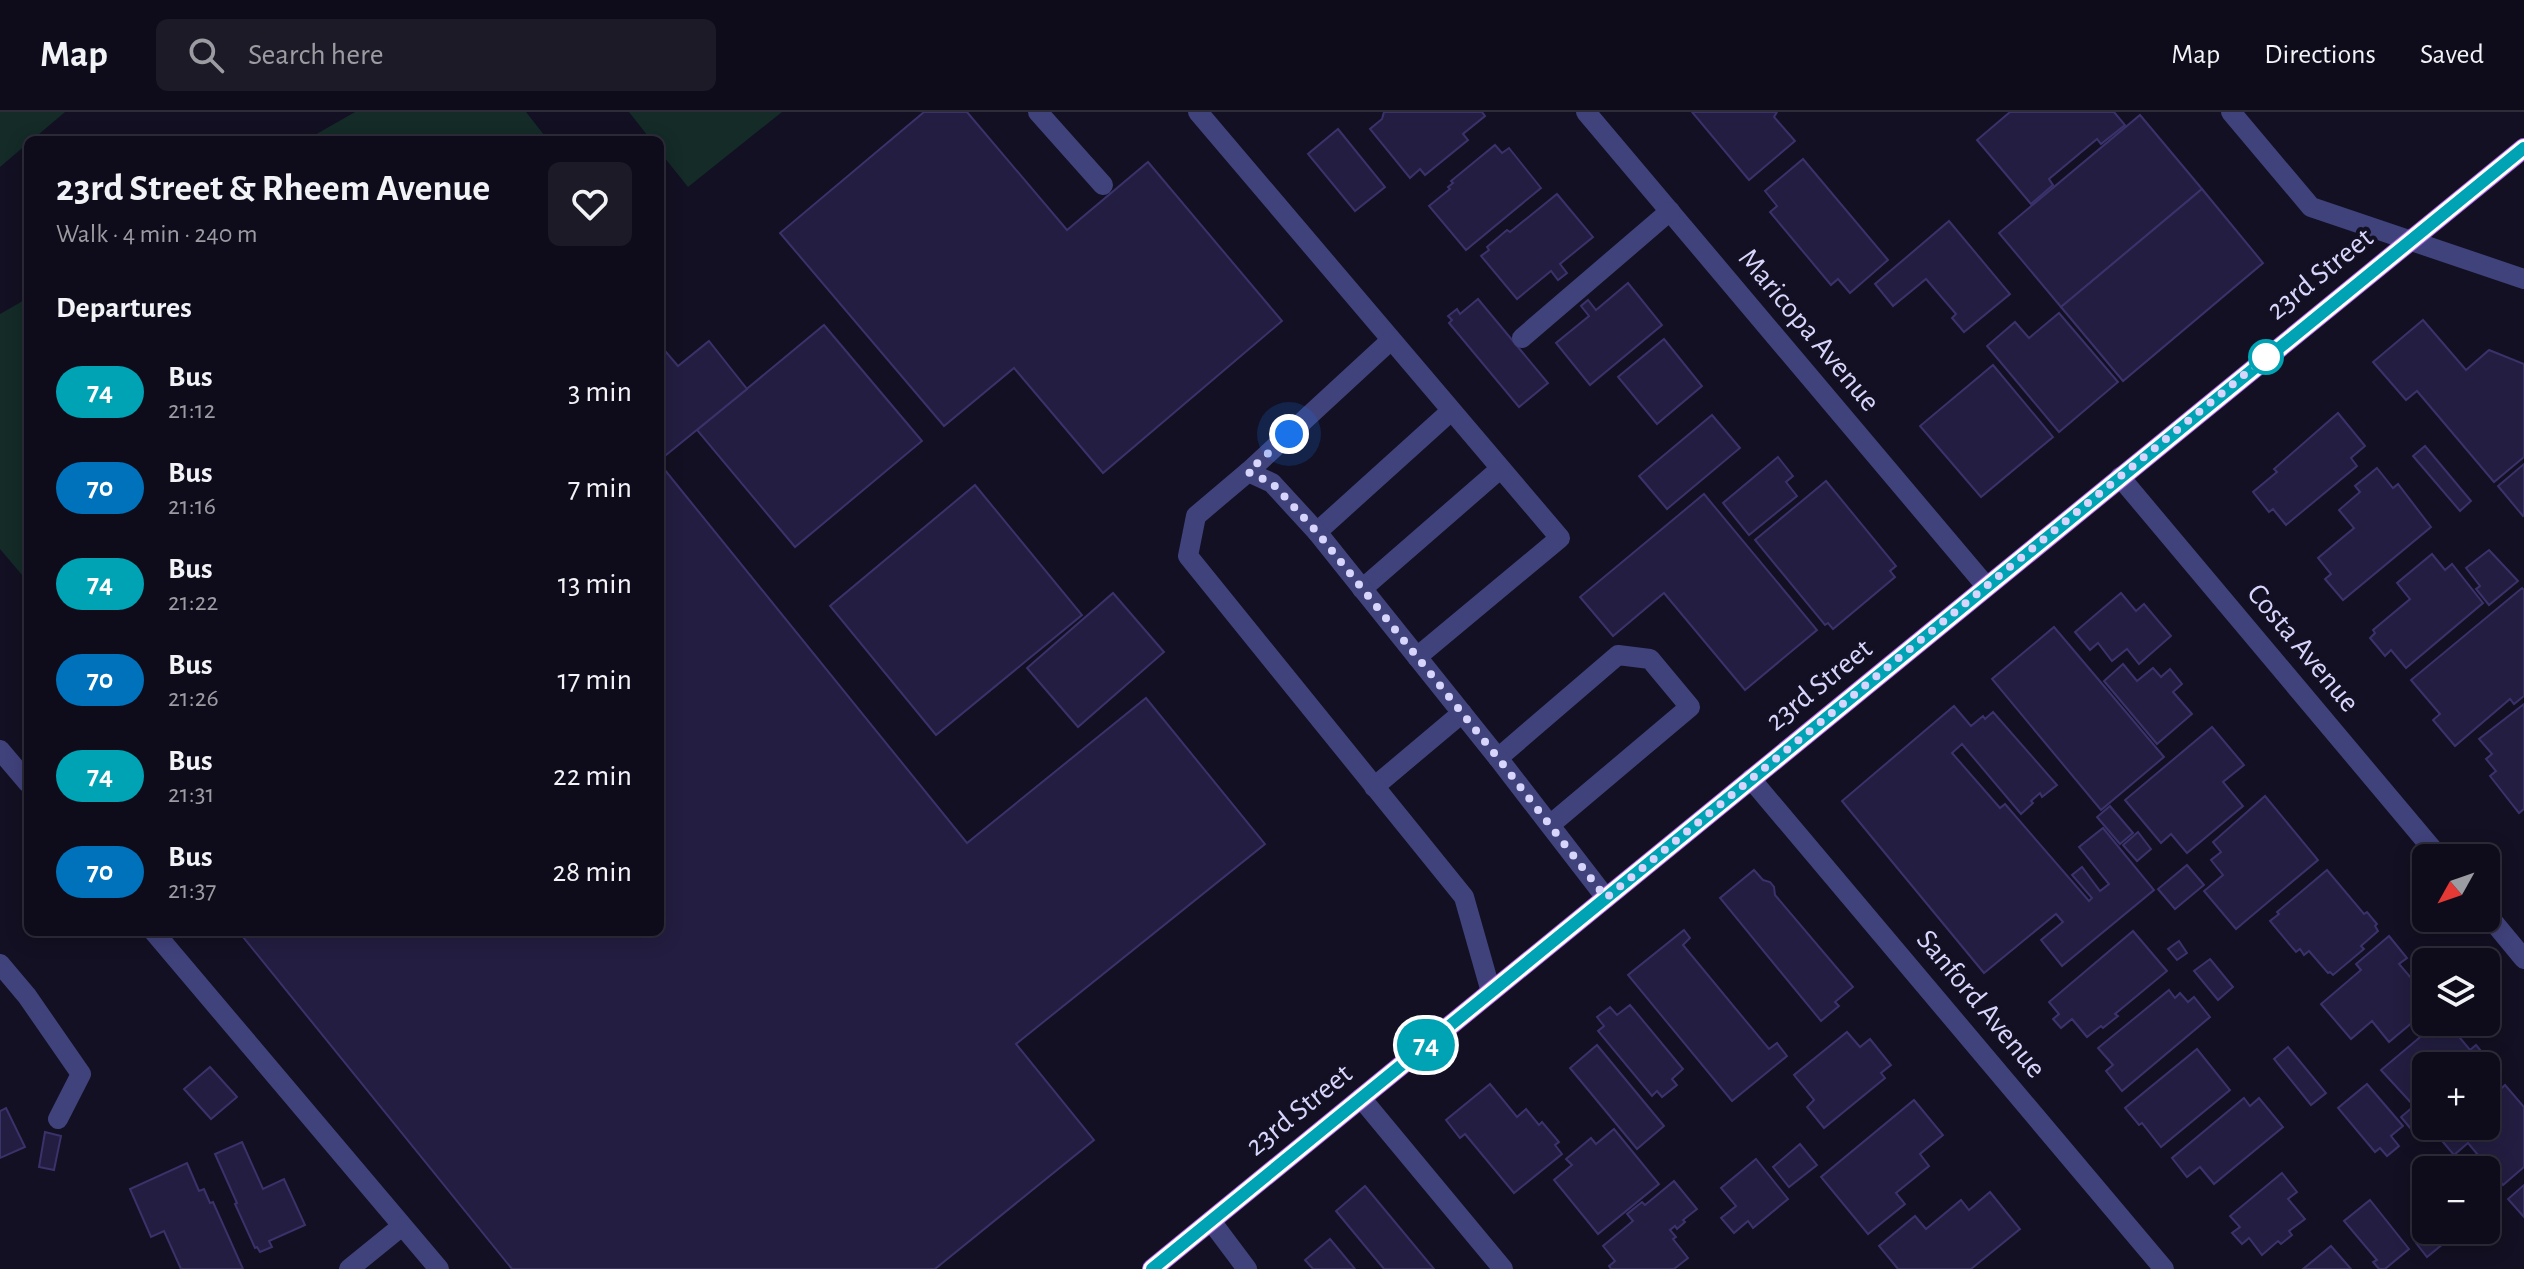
<!DOCTYPE html>
<meta charset="utf-8">
<style>
:root{--surface:#0e0c1a;--page:#1c1a27;--text:#f1f3f6;--muted:#9b9ba2;--line:#2e2c39}
body{margin:0;font-family:"Alegreya Sans",sans-serif;background:var(--page);color:var(--text);height:100vh;display:flex;flex-direction:column;font-size:30px;white-space:nowrap}
*{box-sizing:border-box;margin:0}
p{font-size:26px;color:var(--muted)}
.icon{flex:none;width:44px;height:44px;fill:none;stroke:currentColor;stroke-width:2;stroke-linecap:round;stroke-linejoin:round}
.map{position:relative;flex:1;overflow:hidden}
.panel{position:absolute;left:24px;top:24px;width:640px;height:800px;display:flex;flex-direction:column;background:var(--surface);border-radius:12px;box-shadow:0 4px 20px #0003,0 0 0 2px var(--line)}
.panel>*{flex:none}
.badge{padding:0 16px;border-radius:26px;font-size:28px;line-height:52px}
.needle{width:52px;rotate:230deg}
.controls{position:absolute;left:2412px;top:732px;display:grid;gap:16px}
.controls a{display:grid;place-items:center;width:88px;height:88px;border-radius:12px;background:var(--surface);box-shadow:0 4px 20px #0003,0 0 0 2px var(--line);font-size:40px}
.you{position:absolute;width:40px;height:40px;margin:-20px;border:6px solid #fff;border-radius:50%;background:#1a73e8;box-shadow:0 0 0 12px #1a73e833}
.map>.badge{position:absolute;translate:-50% -50%;box-shadow:0 0 0 4px #fff}
h2{padding:0 32px;font-size:30px;line-height:72px}
.round{display:grid;place-items:center;flex:none;width:84px;height:84px;border-radius:12px;background:var(--page)}
.headline{display:flex;align-items:center;justify-content:space-between;height:136px;padding:0 32px}
h1{font-size:38px;font-weight:700;line-height:60px}
ul{padding:0;list-style:none}
li{display:flex;align-items:center;gap:24px;height:96px;padding:0 32px}
li div{flex:1}
li b{display:block;font-size:30px}
li em{font-style:normal}
li .badge{min-width:88px;font-weight:700;text-align:center}
header{display:flex;align-items:center;gap:48px;box-sizing:border-box;height:112px;padding:0 40px;background:var(--surface);border-bottom:2px solid var(--line)}
header strong{font-size:38px}
nav{display:flex;gap:44px;margin-inline-start:auto;font-size:28px}
.search{width:560px;height:72px;background:var(--page);display:flex;align-items:center;gap:20px;box-sizing:border-box;padding:0 28px;border-radius:12px;color:var(--muted);font-size:30px}
.map>svg:first-child{display:block}
.green{fill:#142b28}
.building{fill:#231e41;stroke:#3a326a;stroke-width:2}
.lines{fill:none;stroke-linecap:round;stroke-linejoin:round}
.minor{stroke:#40427c;stroke-width:20}
.major{stroke:#b367ef;stroke-width:20}
.line-casing{stroke:#fff;stroke-width:18}
.line{stroke:#00a3b4;stroke-width:12}
.walk{stroke:#d7d5fb;stroke-width:8;stroke-dasharray:0 14.4}
.stop-dot{fill:#fff;stroke:#00a3b4;stroke-width:4}
.labels{text-anchor:middle;dominant-baseline:central;stroke-width:8;stroke-linejoin:round;paint-order:stroke}
.street-label{font-size:30px;fill:#d7d5fb;stroke:#121022}
</style>
<header>
<strong>Map</strong>
<div class="search"><svg class="icon" aria-label="search" viewBox="0 0 24 24"><circle cx="10" cy="10" r="6"/><path d="M15 15l6 6"/></svg>Search here</div>
<nav><a>Map</a><a>Directions</a><a>Saved</a></nav>
</header>
<div class="map">
<svg width="2524" height="1157" viewBox="0 0 2524 1157">
<rect width="100%" height="100%" fill="#121022"/>
<g class="green">
<path d="M 0,0 L 65,0 L 32,28 L 28,28 L 28,31 L 0,55 Z"/>
<path d="M 355,0 L 526,0 L 548,28 L 306,28 Z"/>
<path d="M 629,0 L 782,0 L 688,75 L 660,40 L 660,28 L 651,28 Z"/>
<path d="M 28,186 L 28,470 L 0,437 L 0,202 Z"/>
</g>
<g class="building">
<path d="M 924,0 L 967,0 L 1067,118 L 1148,50 L 1282,209 L 1103,361 L 1014,256 L 944,314 L 780,121 Z"/>
<path d="M 1482,0 L 1485,4 L 1463,22 L 1468,28 L 1425,63 L 1420,57 L 1410,66 L 1370,17 L 1382,7 L 1384,0 Z"/>
<path d="M 1692,0 L 1777,0 L 1774,5 L 1795,29 L 1749,68 Z"/>
<path d="M 2010,0 L 2114,0 L 2125,13 L 2101,32 L 2097,27 L 2049,67 L 2053,73 L 2031,92 L 1977,28 Z"/>
<path d="M 2140,3 L 2202,77 L 2061,195 L 1999,121 Z"/>
<path d="M 1338,17 L 1385,75 L 1355,99 L 1308,42 Z"/>
<path d="M 1495,33 L 1502,41 L 1509,36 L 1541,76 L 1466,138 L 1429,94 L 1450,77 L 1448,75 L 1453,71 L 1451,69 Z"/>
<path d="M 1803,47 L 1888,148 L 1850,181 L 1838,167 L 1831,173 L 1770,100 L 1777,94 L 1765,79 Z"/>
<path d="M 2202,77 L 2263,151 L 2123,269 L 2061,195 Z"/>
<path d="M 1557,82 L 1593,125 L 1560,152 L 1567,161 L 1558,168 L 1551,159 L 1517,187 L 1481,144 L 1489,138 L 1487,135 L 1507,118 L 1510,120 Z"/>
<path d="M 1949,109 L 2010,182 L 1964,220 L 1952,206 L 1956,202 L 1926,167 L 1893,194 L 1875,172 Z"/>
<path d="M 1628,171 L 1662,213 L 1590,273 L 1556,231 L 1589,204 L 1581,194 L 1588,188 L 1596,198 Z"/>
<path d="M 1478,187 L 1548,271 L 1519,295 L 1449,211 L 1452,208 L 1448,204 L 1457,197 L 1460,202 Z"/>
<path d="M 2059,201 L 2118,270 L 2059,320 L 1987,234 L 2015,210 L 2029,226 Z"/>
<path d="M 2423,208 L 2466,258 L 2489,238 L 2524,252 L 2524,345 L 2494,370 L 2417,279 L 2406,288 L 2373,250 Z"/>
<path d="M 824,213 L 922,329 L 795,435 L 697,318 Z"/>
<path d="M 1664,227 L 1702,274 L 1657,312 L 1618,265 Z"/>
<path d="M 709,229 L 747,277 L 660,348 L 660,233 L 678,254 Z"/>
<path d="M 1993,253 L 2053,325 L 1981,385 L 1920,314 Z"/>
<path d="M 2338,301 L 2365,334 L 2351,346 L 2357,354 L 2286,413 L 2273,397 L 2269,400 L 2253,380 L 2277,360 L 2274,357 Z"/>
<path d="M 1712,303 L 1740,336 L 1667,397 L 1639,364 Z"/>
<path d="M 2425,334 L 2471,389 L 2460,399 L 2413,344 Z"/>
<path d="M 1778,345 L 1793,364 L 1786,370 L 1797,384 L 1749,423 L 1723,391 Z"/>
<path d="M 660,352 L 967,731 L 1146,586 L 1265,732 L 1016,932 L 1094,1028 L 935,1157 L 512,1157 L 239,820 L 660,820 Z"/>
<path d="M 2524,352 L 2524,403 L 2523,404 L 2498,374 Z"/>
<path d="M 2377,356 L 2393,376 L 2398,372 L 2431,415 L 2343,488 L 2325,467 L 2331,462 L 2318,446 L 2354,416 L 2339,398 L 2360,380 L 2355,374 Z"/>
<path d="M 1826,369 L 1896,454 L 1890,459 L 1895,465 L 1833,517 L 1828,511 L 1825,513 L 1755,428 Z"/>
<path d="M 975,373 L 1082,503 L 936,623 L 830,494 Z"/>
<path d="M 1704,382 L 1817,518 L 1745,578 L 1664,481 L 1613,524 L 1580,485 Z"/>
<path d="M 2489,438 L 2518,469 L 2489,493 L 2476,477 L 2480,474 L 2466,456 Z"/>
<path d="M 2432,442 L 2445,458 L 2452,452 L 2483,491 L 2406,556 L 2391,538 L 2385,544 L 2370,526 L 2375,521 L 2373,518 L 2410,487 L 2397,471 Z"/>
<path d="M 2522,476 L 2524,478 L 2524,584 L 2514,592 L 2510,587 L 2455,634 L 2433,608 L 2440,602 L 2411,568 Z"/>
<path d="M 1113,481 L 1164,540 L 1078,615 L 1027,556 Z"/>
<path d="M 2121,481 L 2136,499 L 2144,492 L 2171,524 L 2139,552 L 2127,537 L 2112,549 L 2098,531 L 2090,538 L 2075,520 Z"/>
<path d="M 2054,515 L 2164,645 L 2101,698 L 1992,567 Z"/>
<path d="M 2123,552 L 2137,569 L 2153,556 L 2161,565 L 2170,557 L 2182,572 L 2173,580 L 2192,602 L 2157,632 L 2104,569 Z"/>
<path d="M 2524,592 L 2524,697 L 2519,701 L 2490,664 L 2496,659 L 2486,647 L 2492,642 L 2479,627 Z"/>
<path d="M 1954,594 L 1971,614 L 1983,604 L 1985,607 L 1993,600 L 2057,673 L 2042,685 L 2040,681 L 2031,689 L 2033,691 L 2021,702 L 1962,632 L 1952,641 L 2000,696 L 2005,692 L 2089,789 L 2092,786 L 2072,763 L 2082,755 L 2100,779 L 2109,772 L 2079,735 L 2103,716 L 2154,778 L 2062,854 L 2041,828 L 2063,810 L 2056,802 L 1984,861 L 1842,689 Z"/>
<path d="M 2212,615 L 2244,653 L 2223,670 L 2243,694 L 2187,741 L 2171,722 L 2161,731 L 2125,688 Z"/>
<path d="M 2265,684 L 2318,748 L 2236,817 L 2204,779 L 2223,763 L 2211,748 L 2221,740 L 2213,730 Z"/>
<path d="M 2110,694 L 2133,721 L 2120,732 L 2097,705 Z"/>
<path d="M 2138,720 L 2151,737 L 2137,749 L 2123,733 Z"/>
<path d="M 2187,753 L 2204,773 L 2175,797 L 2158,777 Z"/>
<path d="M 1754,758 L 1763,768 L 1770,770 L 1774,775 L 1775,783 L 1853,875 L 1835,890 L 1839,894 L 1821,909 L 1720,786 Z"/>
<path d="M 2327,758 L 2364,802 L 2367,800 L 2377,812 L 2375,814 L 2378,819 L 2361,834 L 2364,837 L 2333,863 L 2330,860 L 2328,861 L 2309,839 L 2304,843 L 2300,837 L 2296,840 L 2270,809 L 2279,802 L 2277,800 Z"/>
<path d="M 1684,818 L 1690,826 L 1683,833 L 1769,937 L 1777,931 L 1787,944 L 1732,989 L 1628,863 Z"/>
<path d="M 2133,819 L 2167,859 L 2115,902 L 2118,904 L 2103,916 L 2101,914 L 2087,925 L 2072,907 L 2061,916 L 2053,907 L 2059,902 L 2049,890 Z"/>
<path d="M 2389,824 L 2407,846 L 2399,852 L 2411,866 L 2419,858 L 2426,866 L 2426,869 L 2419,875 L 2426,884 L 2426,899 L 2389,930 L 2372,909 L 2351,927 L 2321,892 L 2361,858 L 2356,852 Z"/>
<path d="M 2179,829 L 2187,841 L 2177,848 L 2168,837 Z"/>
<path d="M 2210,847 L 2233,875 L 2218,888 L 2194,859 Z"/>
<path d="M 2169,878 L 2175,886 L 2180,881 L 2188,890 L 2194,885 L 2210,905 L 2122,979 L 2106,959 L 2113,953 L 2098,936 Z"/>
<path d="M 1630,893 L 1683,957 L 1672,967 L 1677,973 L 1662,985 L 1657,979 L 1652,984 L 1598,919 L 1604,914 L 1597,905 L 1610,895 L 1617,903 Z"/>
<path d="M 2438,910 L 2455,910 L 2460,916 L 2455,920 L 2470,938 L 2476,933 L 2496,957 L 2486,965 L 2486,954 L 2426,954 L 2427,1014 L 2416,1023 L 2401,1005 L 2414,994 L 2381,958 Z"/>
<path d="M 1847,920 L 1860,935 L 1870,927 L 1891,953 L 1881,961 L 1885,966 L 1824,1016 L 1807,995 L 1814,988 L 1794,963 Z"/>
<path d="M 1597,933 L 1664,1014 L 1637,1037 L 1570,956 Z"/>
<path d="M 2288,935 L 2326,981 L 2311,993 L 2274,947 Z"/>
<path d="M 2197,937 L 2230,978 L 2161,1035 L 2142,1011 L 2139,1013 L 2125,996 Z"/>
<path d="M 210,955 L 237,985 L 211,1007 L 184,977 Z"/>
<path d="M 1490,972 L 1517,1005 L 1526,997 L 1539,1013 L 1542,1010 L 1559,1030 L 1555,1033 L 1562,1042 L 1514,1081 L 1465,1022 L 1460,1026 L 1446,1008 Z"/>
<path d="M 2367,972 L 2403,1014 L 2391,1024 L 2399,1034 L 2387,1044 L 2380,1036 L 2375,1040 L 2338,996 Z"/>
<path d="M 2505,973 L 2524,995 L 2524,1055 L 2503,1073 L 2468,1031 L 2454,1043 L 2438,1024 L 2450,1014 L 2486,1014 L 2486,984 L 2492,979 L 2495,982 Z"/>
<path d="M 2244,986 L 2250,994 L 2259,986 L 2283,1015 L 2214,1072 L 2200,1055 L 2187,1065 L 2172,1046 Z"/>
<path d="M 1914,988 L 1943,1023 L 1920,1042 L 1929,1054 L 1896,1081 L 1905,1092 L 1868,1122 L 1821,1065 Z"/>
<path d="M 6,996 L 25,1035 L 0,1046 L 0,999 Z"/>
<path d="M 1614,1017 L 1659,1072 L 1598,1122 L 1554,1068 L 1572,1053 L 1566,1047 L 1591,1026 L 1596,1032 Z"/>
<path d="M 45,1020 L 61,1024 L 54,1058 L 39,1055 Z"/>
<path d="M 242,1030 L 263,1077 L 284,1067 L 305,1113 L 269,1129 L 272,1135 L 260,1140 L 257,1135 L 255,1136 L 235,1092 L 237,1091 L 215,1042 Z"/>
<path d="M 1800,1032 L 1817,1053 L 1789,1075 L 1773,1055 Z"/>
<path d="M 1756,1047 L 1788,1087 L 1753,1116 L 1748,1109 L 1734,1121 L 1721,1106 L 1736,1094 L 1721,1076 Z"/>
<path d="M 187,1051 L 199,1079 L 204,1077 L 210,1091 L 213,1090 L 243,1157 L 181,1157 L 164,1119 L 151,1125 L 130,1077 Z"/>
<path d="M 2282,1061 L 2297,1080 L 2288,1087 L 2305,1107 L 2289,1119 L 2292,1123 L 2281,1132 L 2278,1129 L 2262,1143 L 2249,1126 L 2242,1132 L 2232,1121 L 2240,1115 L 2230,1104 Z"/>
<path d="M 1674,1069 L 1697,1097 L 1683,1108 L 1685,1110 L 1677,1117 L 1675,1114 L 1670,1118 L 1676,1125 L 1673,1127 L 1688,1146 L 1674,1157 L 1611,1157 L 1609,1154 L 1615,1149 L 1603,1134 L 1633,1109 L 1627,1102 L 1642,1090 L 1645,1093 Z"/>
<path d="M 2524,1073 L 2524,1105 L 2508,1087 Z"/>
<path d="M 1365,1074 L 1434,1157 L 1384,1157 L 1336,1099 Z"/>
<path d="M 1990,1080 L 2020,1117 L 1971,1157 L 1898,1157 L 1879,1134 L 1915,1104 L 1926,1117 L 1961,1088 L 1969,1098 Z"/>
<path d="M 2370,1088 L 2409,1137 L 2385,1157 L 2379,1157 L 2373,1150 L 2377,1148 L 2344,1109 Z"/>
<path d="M 2433,1118 L 2444,1131 L 2427,1145 L 2416,1131 Z"/>
<path d="M 1330,1127 L 1355,1157 L 1313,1157 L 1305,1148 Z"/>
<path d="M 2331,1134 L 2351,1157 L 2303,1157 Z"/>
</g>
<g class="lines">
<g class="minor">
<path d="M 1038,0 L 1103,73"/>
<path d="M 1198,0 L 1560,426 L 1417,545"/>
<path d="M 1586,0 L 1986,474"/>
<path d="M 2231,0 L 2311,95 L 2524,167"/>
<path d="M 1522,226 L 1670,99"/>
<path d="M 1248,360 L 1391,228"/>
<path d="M 2120,365 L 2440,746"/>
<path d="M 1317,420 L 1451,299"/>
<path d="M 1362,477 L 1500,357"/>
<path d="M 0,638 L 28,671"/>
<path d="M 1751,667 L 2164,1157"/>
<path d="M 1374,675 L 1462,601"/>
<path d="M 1550,713 L 1690,595 L 1650,547 L 1618,543 L 1498,646 L 1606,786"/>
<path d="M 2486,801 L 2524,847"/>
<path d="M 154,820 L 439,1157"/>
<path d="M 0,852 L 27,884 L 81,962 L 58,1007"/>
<path d="M 1491,880 L 1464,785 L 1188,444 L 1196,404 L 1248,360 L 1272,371 L 1317,420 L 1498,646"/>
<path d="M 1361,986 L 1503,1157"/>
<path d="M 1211,1109 L 1247,1157"/>
<path d="M 349,1157 L 402,1114"/>
</g>
<path class="major" d="M 1152,1157 L 2524,36"/>
</g>
<g class="lines">
<g class="line-casing">
<path id="line" d="M 1152,1157 L 2524,36"/>
</g>
<use href="#line" class="line"/>
<path class="walk" d="M 1289,322 L 1248,360 L 1272,371 L 1317,420 L 1498,646 L 1606,786 L 2266,245"/>
</g>
<circle class="stop-dot" cx="2266" cy="245" r="16"/>
<g class="labels">
<g class="street-label">
<text transform="translate(2320 162) rotate(-39)">23rd Street</text>
<text transform="translate(1809 218) rotate(50)">Maricopa Avenue</text>
<text transform="translate(2303 536) rotate(50)">Costa Avenue</text>
<text transform="translate(1819 573) rotate(-39)">23rd Street</text>
<text transform="translate(1981 892) rotate(50)">Sanford Avenue</text>
<text transform="translate(1299 998) rotate(-39)">23rd Street</text>
</g>
</g>
</svg>
<div class="controls">
<a><svg class="needle" viewBox="-14 -14 28 28"><path d="M0-13l5 13h-10z" fill="#e53935"/><path d="M0 13l5-13h-10z" fill="#9b9ba2"/></svg></a>
<a><svg class="icon" aria-label="layers" viewBox="0 0 24 24"><path d="M12 4l9 5-9 5-9-5zM3 14l9 5 9-5"/></svg></a>
<a>+</a>
<a>−</a>
</div>
<div class="you" style="left:1289px;top:322px"></div>
<b class="badge" style="left:1426px;top:933px;background:#00a3b4;color:#fff">74</b>
<section class="panel">
<div class="headline"><div><h1>23rd Street &amp; Rheem Avenue</h1><p>Walk · 4 min · 240 m</p></div><a class="round"><svg class="icon" aria-label="heart" viewBox="0 0 24 24"><path d="M12 20l-8-8c-3-5 5-10 8-4 3-6 11-1 8 4z"/></svg></a></div>
<h2>Departures</h2>
<ul>
<li><span class="badge" style="background:#00a3b4;color:#fff">74</span><div><b>Bus</b><p>21:12</p></div><em>3 min</em></li>
<li><span class="badge" style="background:#0072bc;color:#fff">70</span><div><b>Bus</b><p>21:16</p></div><em>7 min</em></li>
<li><span class="badge" style="background:#00a3b4;color:#fff">74</span><div><b>Bus</b><p>21:22</p></div><em>13 min</em></li>
<li><span class="badge" style="background:#0072bc;color:#fff">70</span><div><b>Bus</b><p>21:26</p></div><em>17 min</em></li>
<li><span class="badge" style="background:#00a3b4;color:#fff">74</span><div><b>Bus</b><p>21:31</p></div><em>22 min</em></li>
<li><span class="badge" style="background:#0072bc;color:#fff">70</span><div><b>Bus</b><p>21:37</p></div><em>28 min</em></li>
</ul>
</section>
</div>
